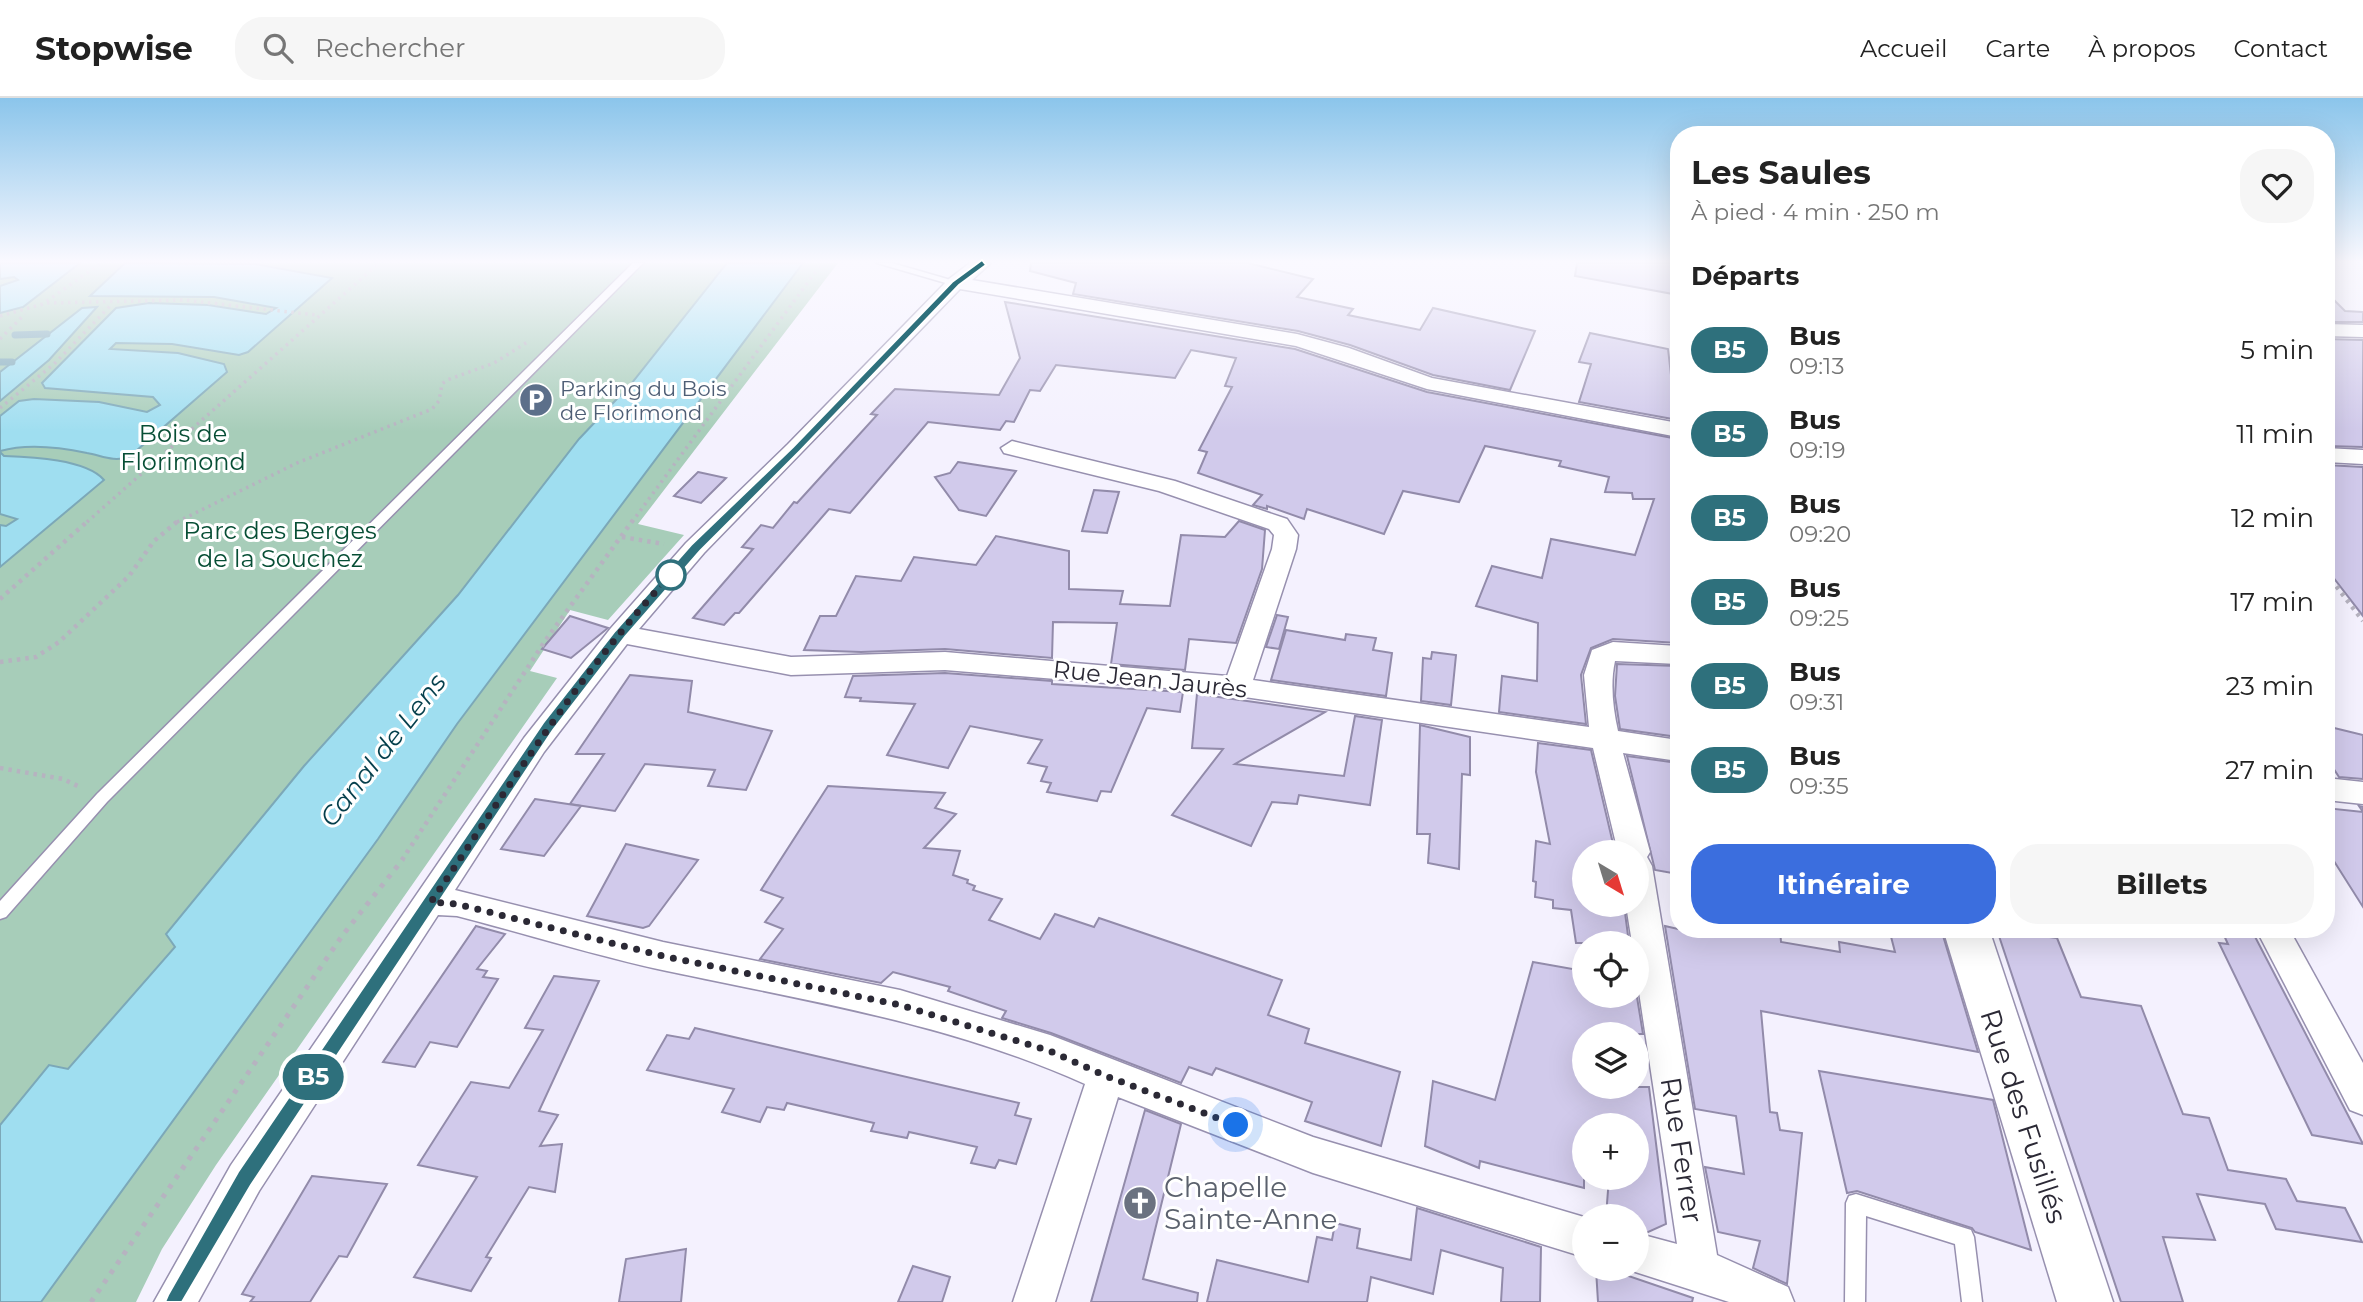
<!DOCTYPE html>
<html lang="fr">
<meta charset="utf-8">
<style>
:root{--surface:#fff;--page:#f6f6f6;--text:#222;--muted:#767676;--line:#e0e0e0;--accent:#3b6ede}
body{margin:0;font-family:Montserrat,sans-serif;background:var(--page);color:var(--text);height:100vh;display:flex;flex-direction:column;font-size:26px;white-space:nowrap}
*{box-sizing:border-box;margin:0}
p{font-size:23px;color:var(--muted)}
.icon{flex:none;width:38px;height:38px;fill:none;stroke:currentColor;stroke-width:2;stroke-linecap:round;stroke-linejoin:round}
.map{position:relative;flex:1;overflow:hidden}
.side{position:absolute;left:1670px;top:28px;width:665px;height:812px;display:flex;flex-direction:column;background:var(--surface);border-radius:28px;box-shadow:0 7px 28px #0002}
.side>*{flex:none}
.badge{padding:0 14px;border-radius:23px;font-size:24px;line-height:46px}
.needle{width:46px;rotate:142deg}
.fabs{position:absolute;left:1572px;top:742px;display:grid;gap:14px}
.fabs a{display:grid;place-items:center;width:77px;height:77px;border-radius:50%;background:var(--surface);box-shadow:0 7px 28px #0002;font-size:35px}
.you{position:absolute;width:35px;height:35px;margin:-18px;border:5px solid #fff;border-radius:50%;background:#1a73e8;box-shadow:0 0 0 10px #1a73e833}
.map>.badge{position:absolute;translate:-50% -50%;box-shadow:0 0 0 4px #fff}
h2{padding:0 21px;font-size:26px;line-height:63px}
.round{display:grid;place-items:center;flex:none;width:74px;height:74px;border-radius:28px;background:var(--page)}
.summary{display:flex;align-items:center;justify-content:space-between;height:119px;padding:0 21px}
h1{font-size:33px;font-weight:700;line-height:52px}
.cta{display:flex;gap:14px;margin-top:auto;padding:14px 21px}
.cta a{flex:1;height:80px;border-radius:28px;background:var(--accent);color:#fff;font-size:28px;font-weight:700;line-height:80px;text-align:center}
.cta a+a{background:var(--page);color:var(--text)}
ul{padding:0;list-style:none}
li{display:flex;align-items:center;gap:21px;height:84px;padding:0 21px}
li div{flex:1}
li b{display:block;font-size:26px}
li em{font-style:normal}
li .badge{min-width:77px;font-weight:700;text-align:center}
header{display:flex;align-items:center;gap:42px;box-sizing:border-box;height:98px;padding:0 35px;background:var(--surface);border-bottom:2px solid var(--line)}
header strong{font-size:33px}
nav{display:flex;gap:38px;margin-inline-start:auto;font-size:24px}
.search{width:490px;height:63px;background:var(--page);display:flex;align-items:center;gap:18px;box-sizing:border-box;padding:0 24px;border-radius:28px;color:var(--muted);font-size:26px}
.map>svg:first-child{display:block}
.green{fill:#a7cdb9}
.water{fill:#9fdef0;stroke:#7ca8b8;stroke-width:2}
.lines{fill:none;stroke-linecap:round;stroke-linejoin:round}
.stream{stroke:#7ca8b8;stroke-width:7}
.building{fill:#d1caeb;stroke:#928baa;stroke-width:2}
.lane-casing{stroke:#9790af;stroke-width:3}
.street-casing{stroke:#9790af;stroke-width:3}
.secondary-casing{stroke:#9790af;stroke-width:3}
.path-far2{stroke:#b6b3c0;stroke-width:3.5;stroke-dasharray:2.5 4.5;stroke-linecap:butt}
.path-far1{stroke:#b6b3c0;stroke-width:4.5;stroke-dasharray:3.5 5;stroke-linecap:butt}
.path{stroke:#b6b3c0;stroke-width:5;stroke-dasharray:4.5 7;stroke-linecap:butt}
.lane{fill:#fff;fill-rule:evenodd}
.street{fill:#fff;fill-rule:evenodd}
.secondary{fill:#fff;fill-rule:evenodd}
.line{fill:#2e707c;stroke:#fff;stroke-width:2}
.walk{stroke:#2b2935;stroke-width:7;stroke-dasharray:0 12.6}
.stop-dot{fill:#fff;stroke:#2e707c;stroke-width:3.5}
.labels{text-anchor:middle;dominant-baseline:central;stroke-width:6;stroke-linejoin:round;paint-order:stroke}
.far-service-label{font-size:21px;fill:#4e5e75;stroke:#fff;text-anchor:start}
.park-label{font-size:24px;fill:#074e35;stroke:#fff}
.street-label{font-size:24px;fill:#2b2935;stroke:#fff}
.water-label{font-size:26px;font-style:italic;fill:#043f4c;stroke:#fff}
.near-street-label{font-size:28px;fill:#2b2935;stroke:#fff}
.near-worship-label{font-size:28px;fill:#5b616d;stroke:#fff;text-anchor:start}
</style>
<header>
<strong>Stopwise</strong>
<div class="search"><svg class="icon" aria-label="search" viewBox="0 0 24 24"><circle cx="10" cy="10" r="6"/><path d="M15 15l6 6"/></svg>Rechercher</div>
<nav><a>Accueil</a><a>Carte</a><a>À propos</a><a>Contact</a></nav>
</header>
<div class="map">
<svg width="2363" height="1204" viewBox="0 0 2363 1204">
<rect width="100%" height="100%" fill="#f4f1fe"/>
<path class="green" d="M 0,165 L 838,165 L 638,426 L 684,437 L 608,522 L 570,512 L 530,573 L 557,580 L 216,1067 L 162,1151 L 136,1204 L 0,1204 Z"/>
<g class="water">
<path d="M 0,165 L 80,165 L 23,209 L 0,215 L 0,188 L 18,182 L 14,179 L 0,181 Z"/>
<path d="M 125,165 L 255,166 L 332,180 L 248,254 L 239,257 L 172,246 L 116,245 L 110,251 L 178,255 L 224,266 L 227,274 L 129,359 C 113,364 103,358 87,355 C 59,349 28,345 0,353 L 0,318 L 19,303 L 34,301 L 99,304 L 147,314 L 160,307 L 153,299 L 45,290 L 42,285 L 116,210 L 149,205 L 208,207 L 266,216 L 276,210 L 214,199 L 90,198 Z"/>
<path d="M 727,165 L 803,165 L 457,626 L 378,741 L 41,1204 L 0,1204 L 0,1027 L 49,967 L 68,971 L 175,849 L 166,836 L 304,668 L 458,497 L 579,341 L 631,286 Z"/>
<path d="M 97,209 L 49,262 L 0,303 L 0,274 L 82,210 Z"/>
<path d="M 0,354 L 4,358 C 30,359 86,361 104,382 L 0,469 L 0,427 L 6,428 L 17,421 L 0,416 Z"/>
</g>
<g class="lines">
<g class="stream">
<path d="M 15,237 L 47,236"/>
<path d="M 0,264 L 12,264"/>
</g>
</g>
<g class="building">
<path d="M 1031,165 L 1248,165 L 1313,181 L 1297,199 L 1353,211 L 1348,217 L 1420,232 L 1433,210 L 1535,233 L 1510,292 L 1433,277 L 1350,247 L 1298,233 L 1073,196 L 1076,185 L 1030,173 Z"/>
<path d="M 1577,165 L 1678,165 L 1678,170 L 1673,196 L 1575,178 Z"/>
<path d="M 2326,194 L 2345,213 L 2363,214 L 2363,224 L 2326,224 Z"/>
<path d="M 1005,204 L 1295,251 L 1427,294 L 1678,341 L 1678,545 L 1613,541 L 1591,550 L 1581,577 L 1586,626 L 1499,614 L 1502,578 L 1537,583 L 1538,525 L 1476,508 L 1492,468 L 1542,480 L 1551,441 L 1635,457 L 1654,401 L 1633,401 L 1632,395 L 1605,394 L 1609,379 L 1559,368 L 1561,363 L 1485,348 L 1459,404 L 1403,393 L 1384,436 L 1307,411 L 1304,421 L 1267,408 L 1267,411 L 1253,407 L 1262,397 L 1198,375 L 1207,354 L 1199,352 L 1232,289 L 1225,288 L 1236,260 L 1191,252 L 1175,280 L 1056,267 L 1040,293 L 1030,292 L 1014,324 L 1006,323 L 1000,332 L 928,324 L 850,415 L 829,411 L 739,515 L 735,515 L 724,527 L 693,520 L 753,451 L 742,449 L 761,427 L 773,430 L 794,404 L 797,405 L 877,317 L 871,316 L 895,291 L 999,297 L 1020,260 Z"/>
<path d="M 1590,235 L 1668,251 L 1671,277 L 1678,289 L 1678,322 L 1579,304 L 1591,266 L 1579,264 Z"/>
<path d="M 2326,241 L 2363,242 L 2363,349 L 2326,348 Z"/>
<path d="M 958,364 L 1016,373 L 986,418 L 959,412 L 935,379 L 950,375 Z"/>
<path d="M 2326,367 L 2363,369 L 2363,518 L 2326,470 Z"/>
<path d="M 698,374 L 726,380 L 701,405 L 674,398 Z"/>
<path d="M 1094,392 L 1119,394 L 1107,435 L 1082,433 Z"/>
<path d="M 1239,423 L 1265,432 L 1262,471 L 1236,545 L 1189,541 L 1185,572 L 1111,566 L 1117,525 L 1053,524 L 1052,560 L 945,551 L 861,554 L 804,552 L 820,518 L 836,518 L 856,478 L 901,483 L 914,459 L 976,467 L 996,438 L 1069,453 L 1069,491 L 1123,493 L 1120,506 L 1170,508 L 1181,437 L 1225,439 Z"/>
<path d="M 1277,517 L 1288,519 L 1279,551 L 1266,549 Z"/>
<path d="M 570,518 L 608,530 L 571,560 L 542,551 Z"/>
<path d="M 1286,532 L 1345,542 L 1346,536 L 1376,540 L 1373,552 L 1392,555 L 1386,598 L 1271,582 Z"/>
<path d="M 1432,554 L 1456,557 L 1451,607 L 1421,603 L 1423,560 L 1431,561 Z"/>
<path d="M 1617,566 L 1678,568 L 1678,639 L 1620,631 L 1615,598 Z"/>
<path d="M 945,575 L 1052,583 L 1052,586 L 1183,594 L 1180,614 L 1147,610 L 1111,694 L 1101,693 L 1097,703 L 1047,694 L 1051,685 L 1041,683 L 1047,669 L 1028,665 L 1042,642 L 970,628 L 948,670 L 887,657 L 915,606 L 860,603 L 861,600 L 845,599 L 853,578 Z"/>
<path d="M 630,577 L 692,583 L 688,614 L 772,633 L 746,692 L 708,688 L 715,672 L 645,666 L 615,713 L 570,706 L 604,656 L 576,656 Z"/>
<path d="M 1197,596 L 1325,614 L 1235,666 L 1344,678 L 1355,618 L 1382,622 L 1370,707 L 1299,697 L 1297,706 L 1272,704 L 1251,748 L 1172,717 L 1223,651 L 1192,650 Z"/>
<path d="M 1420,627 L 1470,639 L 1470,677 L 1462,676 L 1459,771 L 1428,765 L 1430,736 L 1417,736 Z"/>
<path d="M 2326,628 L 2363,637 L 2363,681 L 2339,679 L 2326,659 Z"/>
<path d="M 1538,645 L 1591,652 L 1615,754 L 1584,754 L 1584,807 L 1624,807 L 1629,845 L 1576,845 L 1571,812 L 1553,810 L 1553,802 L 1535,799 L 1536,784 L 1533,783 L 1536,743 L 1550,746 L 1536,674 Z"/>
<path d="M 1627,658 L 1678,665 L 1678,776 L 1655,772 Z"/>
<path d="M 828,688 L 945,695 L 935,710 L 956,716 L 924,750 L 960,753 L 953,777 L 968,782 L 967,785 L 975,788 L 973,792 L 1002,801 L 989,822 L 1040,841 L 1055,816 L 1094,829 L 1099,820 L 1282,882 L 1268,917 L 1309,931 L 1305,945 L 1400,974 L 1381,1048 L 1305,1023 L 1312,1004 L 1216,970 L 1212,977 L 1189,969 L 1181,985 L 1051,935 L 1002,920 L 1006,913 L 948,893 L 950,889 L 893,874 L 881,885 L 760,861 L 783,831 L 765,824 L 783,800 L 761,792 Z"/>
<path d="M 535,701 L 581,708 L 544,758 L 501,751 Z"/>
<path d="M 2359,708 L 2363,709 L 2363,809 L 2332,760 L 2326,760 L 2326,710 L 2363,714 Z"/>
<path d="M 626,746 L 698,762 L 649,828 L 643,830 L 587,818 Z"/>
<path d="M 476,828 L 505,836 L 477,871 L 487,873 L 483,879 L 498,881 L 457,949 L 430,944 L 415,969 L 383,964 Z"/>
<path d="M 1665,828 L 1678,831 L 1780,831 L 1781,844 L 1840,854 L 1839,844 L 1895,854 L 1889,831 L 1941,831 L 1978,954 L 1761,913 L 1770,1014 L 1777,1015 L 1780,1032 L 1802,1035 L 1787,1186 L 1753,1170 L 1760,1143 L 1718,1134 L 1705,1069 L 1744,1076 L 1736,1018 L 1695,1011 Z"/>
<path d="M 2221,831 L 2251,831 L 2363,1046 L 2312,1037 L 2219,845 L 2228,846 Z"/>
<path d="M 1997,832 L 2057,840 L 2081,899 L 2141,908 L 2183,1016 L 2209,1020 L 2228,1072 L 2286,1081 L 2297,1103 L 2345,1110 L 2362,1144 L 2276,1131 L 2265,1106 L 2197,1096 L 2215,1142 L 2163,1139 L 2183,1204 L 2121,1204 Z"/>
<path d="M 1533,864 L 1584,873 L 1584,898 L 1636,898 L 1636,893 L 1643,936 L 1584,936 L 1584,989 L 1649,989 L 1666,1126 L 1646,1135 L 1636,1133 L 1636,1118 L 1606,1118 L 1609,1080 L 1636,1080 L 1636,1027 L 1584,1027 L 1584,1090 L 1480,1063 L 1479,1070 L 1425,1048 L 1433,983 L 1495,1002 Z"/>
<path d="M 554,878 L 599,883 L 539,1013 L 558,1017 L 540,1048 L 562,1046 L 555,1094 L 529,1089 L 486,1159 L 491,1160 L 471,1193 L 414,1179 L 477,1079 L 418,1067 L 471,984 L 509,990 L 543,932 L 525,930 Z"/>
<path d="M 695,930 L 1019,1005 L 1015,1017 L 1031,1021 L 1016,1066 L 999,1062 L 995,1070 L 971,1065 L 977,1049 L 909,1034 L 907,1040 L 871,1033 L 874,1025 L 787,1005 L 784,1012 L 767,1009 L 760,1024 L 722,1014 L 734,991 L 647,972 L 667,937 L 689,941 Z"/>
<path d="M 1819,973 L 1993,1002 L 2031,1152 L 1975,1134 L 1972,1130 L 1857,1093 L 1847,1095 Z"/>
<path d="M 1145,1012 L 1181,1026 L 1143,1181 L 1198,1195 L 1197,1204 L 1091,1204 Z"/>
<path d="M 312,1078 L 387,1086 L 347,1159 L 339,1158 L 310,1204 L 250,1204 L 254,1199 L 242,1196 Z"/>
<path d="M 1417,1110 L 1541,1149 L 1540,1204 L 1501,1204 L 1503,1170 L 1441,1152 L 1433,1196 L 1371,1179 L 1367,1204 L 1207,1204 L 1217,1162 L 1308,1184 L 1317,1139 L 1332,1142 L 1335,1125 L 1360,1131 L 1357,1150 L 1411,1162 Z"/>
<path d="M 686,1151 L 681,1204 L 619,1204 L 626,1161 Z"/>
<path d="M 913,1168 L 950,1179 L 942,1204 L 898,1204 Z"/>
<path d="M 1596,1171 L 1608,1171 L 1693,1200 L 1692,1204 L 1598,1204 Z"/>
</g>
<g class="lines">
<g class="lane-casing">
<g id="lane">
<path d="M 633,165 L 643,165 L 107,704 L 6,819 L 0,821 L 0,803 L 97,696 Z"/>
<path d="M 877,165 L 892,165 L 961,185 L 956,188 Z"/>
<path d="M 1856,1096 L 1971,1132 L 1974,1139 L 1982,1204 L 1962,1204 L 1955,1146 L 1866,1118 L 1865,1204 L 1845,1204 L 1846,1105 L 1849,1098 Z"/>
</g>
</g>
<g class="street-casing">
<g id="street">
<path d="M 970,165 L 991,165 L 972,182 L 1297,236 L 1349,250 L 1432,280 L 1678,325 L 1678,339 L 1427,291 L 1296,248 L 960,191 L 704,455 L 639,531 L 791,559 L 945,554 L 1227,578 L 1272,451 L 1274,437 L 1269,431 L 1159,393 L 1004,355 L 1001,350 L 1012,343 L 1175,383 L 1287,421 L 1298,437 L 1296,451 L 1253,582 L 1589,629 L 1584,577 L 1592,552 L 1613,544 L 1678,548 L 1678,566 L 1615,563 C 1610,586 1613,610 1618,633 L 1678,642 L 1678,663 L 1623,655 L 1650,754 L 1647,759 L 1652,768 L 1717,1157 L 1788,1189 L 1794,1204 L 1729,1204 L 1626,1171 L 1636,1171 L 1636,1135 L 1677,1146 L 1636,874 L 1636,845 L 1632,845 L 1626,807 L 1636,807 L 1636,754 L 1618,754 L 1593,650 L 1203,593 L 945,572 L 791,577 L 627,546 L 544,654 L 455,792 L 663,844 L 900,892 L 1050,937 L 1313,1039 L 1584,1119 L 1584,1159 L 1313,1075 L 1118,999 L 1055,1204 L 1013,1204 L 1085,986 C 953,926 808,903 667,873 C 597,858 527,836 457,818 L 438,817 L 259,1093 L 198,1204 L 154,1204 L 231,1067 L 524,640 L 611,530 L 686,445 L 788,346 L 949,181 Z"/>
<path d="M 2326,226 L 2363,227 L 2363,239 L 2326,238 Z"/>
<path d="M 2326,350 L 2363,352 L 2363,366 L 2326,364 Z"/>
<path d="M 2326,680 L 2363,684 L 2363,706 L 2326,702 Z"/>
<path d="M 2256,831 L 2289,831 L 2363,965 L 2363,1017 L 2350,1012 Z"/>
</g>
</g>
<g class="secondary-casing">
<path id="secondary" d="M 1943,831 L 1989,831 L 2113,1204 L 2057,1204 Z"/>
</g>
<g class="path-far2">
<path d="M 47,205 L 184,202 L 316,217"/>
<path d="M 0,218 L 43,206 L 101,165"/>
<path d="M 0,241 L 25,216"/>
<path d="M 0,310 L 54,266 L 112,206"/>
<path d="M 87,424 L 379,165"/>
<path d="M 177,424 L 297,365 L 432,311 L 439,303 L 442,286 L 447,282 L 494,265 L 529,243"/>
<path d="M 632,424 L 822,165"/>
</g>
<g class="path-far1">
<path d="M 622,439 L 664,446"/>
<path d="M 2326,475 L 2363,523"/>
<path d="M 0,501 L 89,422"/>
<path d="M 0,564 L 36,559 L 59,544 L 129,478 L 154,443 L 179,422"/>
<path d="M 0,670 L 63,681 L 82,690"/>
<path d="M 402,762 L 545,543 L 633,422"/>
</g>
<path class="path" d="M 91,1204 L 342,838 L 403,761"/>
<use href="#lane" class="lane"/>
<use href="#street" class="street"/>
<use href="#secondary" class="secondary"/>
</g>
<linearGradient id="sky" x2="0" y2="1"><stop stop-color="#8bc5eb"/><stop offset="0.49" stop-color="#faf9ff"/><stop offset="1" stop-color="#faf9ff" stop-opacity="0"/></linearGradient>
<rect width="2363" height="334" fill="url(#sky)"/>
<path class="line" d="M 982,162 L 986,167 L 959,187 L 800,353 L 700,453 L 625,539 L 553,632 L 251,1087 L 182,1204 L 165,1204 L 168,1197 L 238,1074 L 543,625 L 615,533 L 691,447 L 793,349 L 952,184 Z"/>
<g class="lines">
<path class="walk" d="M 671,477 C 577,577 508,691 431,804 L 457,806 L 663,858 L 900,907 L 1050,953 L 1106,978 L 1236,1027"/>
</g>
<defs>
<g id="parking-disc" transform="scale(1.75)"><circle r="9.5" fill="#5c6f8a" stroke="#fff"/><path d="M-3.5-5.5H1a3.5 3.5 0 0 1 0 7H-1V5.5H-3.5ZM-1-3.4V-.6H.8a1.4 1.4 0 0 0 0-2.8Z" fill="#fff"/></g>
<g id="church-disc" transform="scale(1.75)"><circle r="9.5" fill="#6b7280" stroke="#fff"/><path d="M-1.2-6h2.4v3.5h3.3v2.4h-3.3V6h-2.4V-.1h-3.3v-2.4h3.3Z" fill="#fff"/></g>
</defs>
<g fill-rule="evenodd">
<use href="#parking-disc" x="536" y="302"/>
<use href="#church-disc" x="1140" y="1105"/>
</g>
<circle class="stop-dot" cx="671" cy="477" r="14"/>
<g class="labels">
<g class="far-service-label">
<text x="560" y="290">Parking du Bois<tspan x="560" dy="24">de Florimond</tspan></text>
</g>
<g class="park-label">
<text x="183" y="335">Bois de<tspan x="183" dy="28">Florimond</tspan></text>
<text x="280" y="432">Parc des Berges<tspan x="280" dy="28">de la Souchez</tspan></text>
</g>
<g class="street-label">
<text transform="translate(1150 581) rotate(6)">Rue Jean Jaurès</text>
</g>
<g class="water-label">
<text transform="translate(383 652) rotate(-52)">Canal de Lens</text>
</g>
<g class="near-street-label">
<text transform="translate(2024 1018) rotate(72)">Rue des Fusillés</text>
<text transform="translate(1682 1052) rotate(81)">Rue Ferrer</text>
</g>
<g class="near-worship-label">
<text x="1164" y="1089">Chapelle<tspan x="1164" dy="32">Sainte-Anne</tspan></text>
</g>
</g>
</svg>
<div class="fabs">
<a><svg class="needle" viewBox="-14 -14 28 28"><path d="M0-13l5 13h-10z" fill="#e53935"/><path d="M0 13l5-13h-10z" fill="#767676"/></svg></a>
<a><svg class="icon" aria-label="locate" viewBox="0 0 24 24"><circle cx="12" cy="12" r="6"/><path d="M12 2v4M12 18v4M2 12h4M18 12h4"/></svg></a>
<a><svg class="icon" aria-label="layers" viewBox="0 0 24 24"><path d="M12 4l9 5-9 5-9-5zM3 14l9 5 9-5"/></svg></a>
<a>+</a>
<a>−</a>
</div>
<div class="you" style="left:1236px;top:1027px"></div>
<b class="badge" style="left:313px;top:979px;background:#2e707c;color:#fff">B5</b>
<section class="side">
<div class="summary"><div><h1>Les Saules</h1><p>À pied · 4 min · 250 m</p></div><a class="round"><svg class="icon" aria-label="heart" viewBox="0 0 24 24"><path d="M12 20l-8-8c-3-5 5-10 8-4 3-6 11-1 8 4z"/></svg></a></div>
<h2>Départs</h2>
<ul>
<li><span class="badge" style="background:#2e707c;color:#fff">B5</span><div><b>Bus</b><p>09:13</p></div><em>5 min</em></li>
<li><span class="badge" style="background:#2e707c;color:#fff">B5</span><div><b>Bus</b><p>09:19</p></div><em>11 min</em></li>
<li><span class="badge" style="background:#2e707c;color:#fff">B5</span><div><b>Bus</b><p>09:20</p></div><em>12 min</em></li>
<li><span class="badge" style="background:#2e707c;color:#fff">B5</span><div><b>Bus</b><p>09:25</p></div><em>17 min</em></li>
<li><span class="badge" style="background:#2e707c;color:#fff">B5</span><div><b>Bus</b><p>09:31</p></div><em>23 min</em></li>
<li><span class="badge" style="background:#2e707c;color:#fff">B5</span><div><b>Bus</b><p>09:35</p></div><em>27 min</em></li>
</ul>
<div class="cta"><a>Itinéraire</a><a>Billets</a></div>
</section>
</div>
